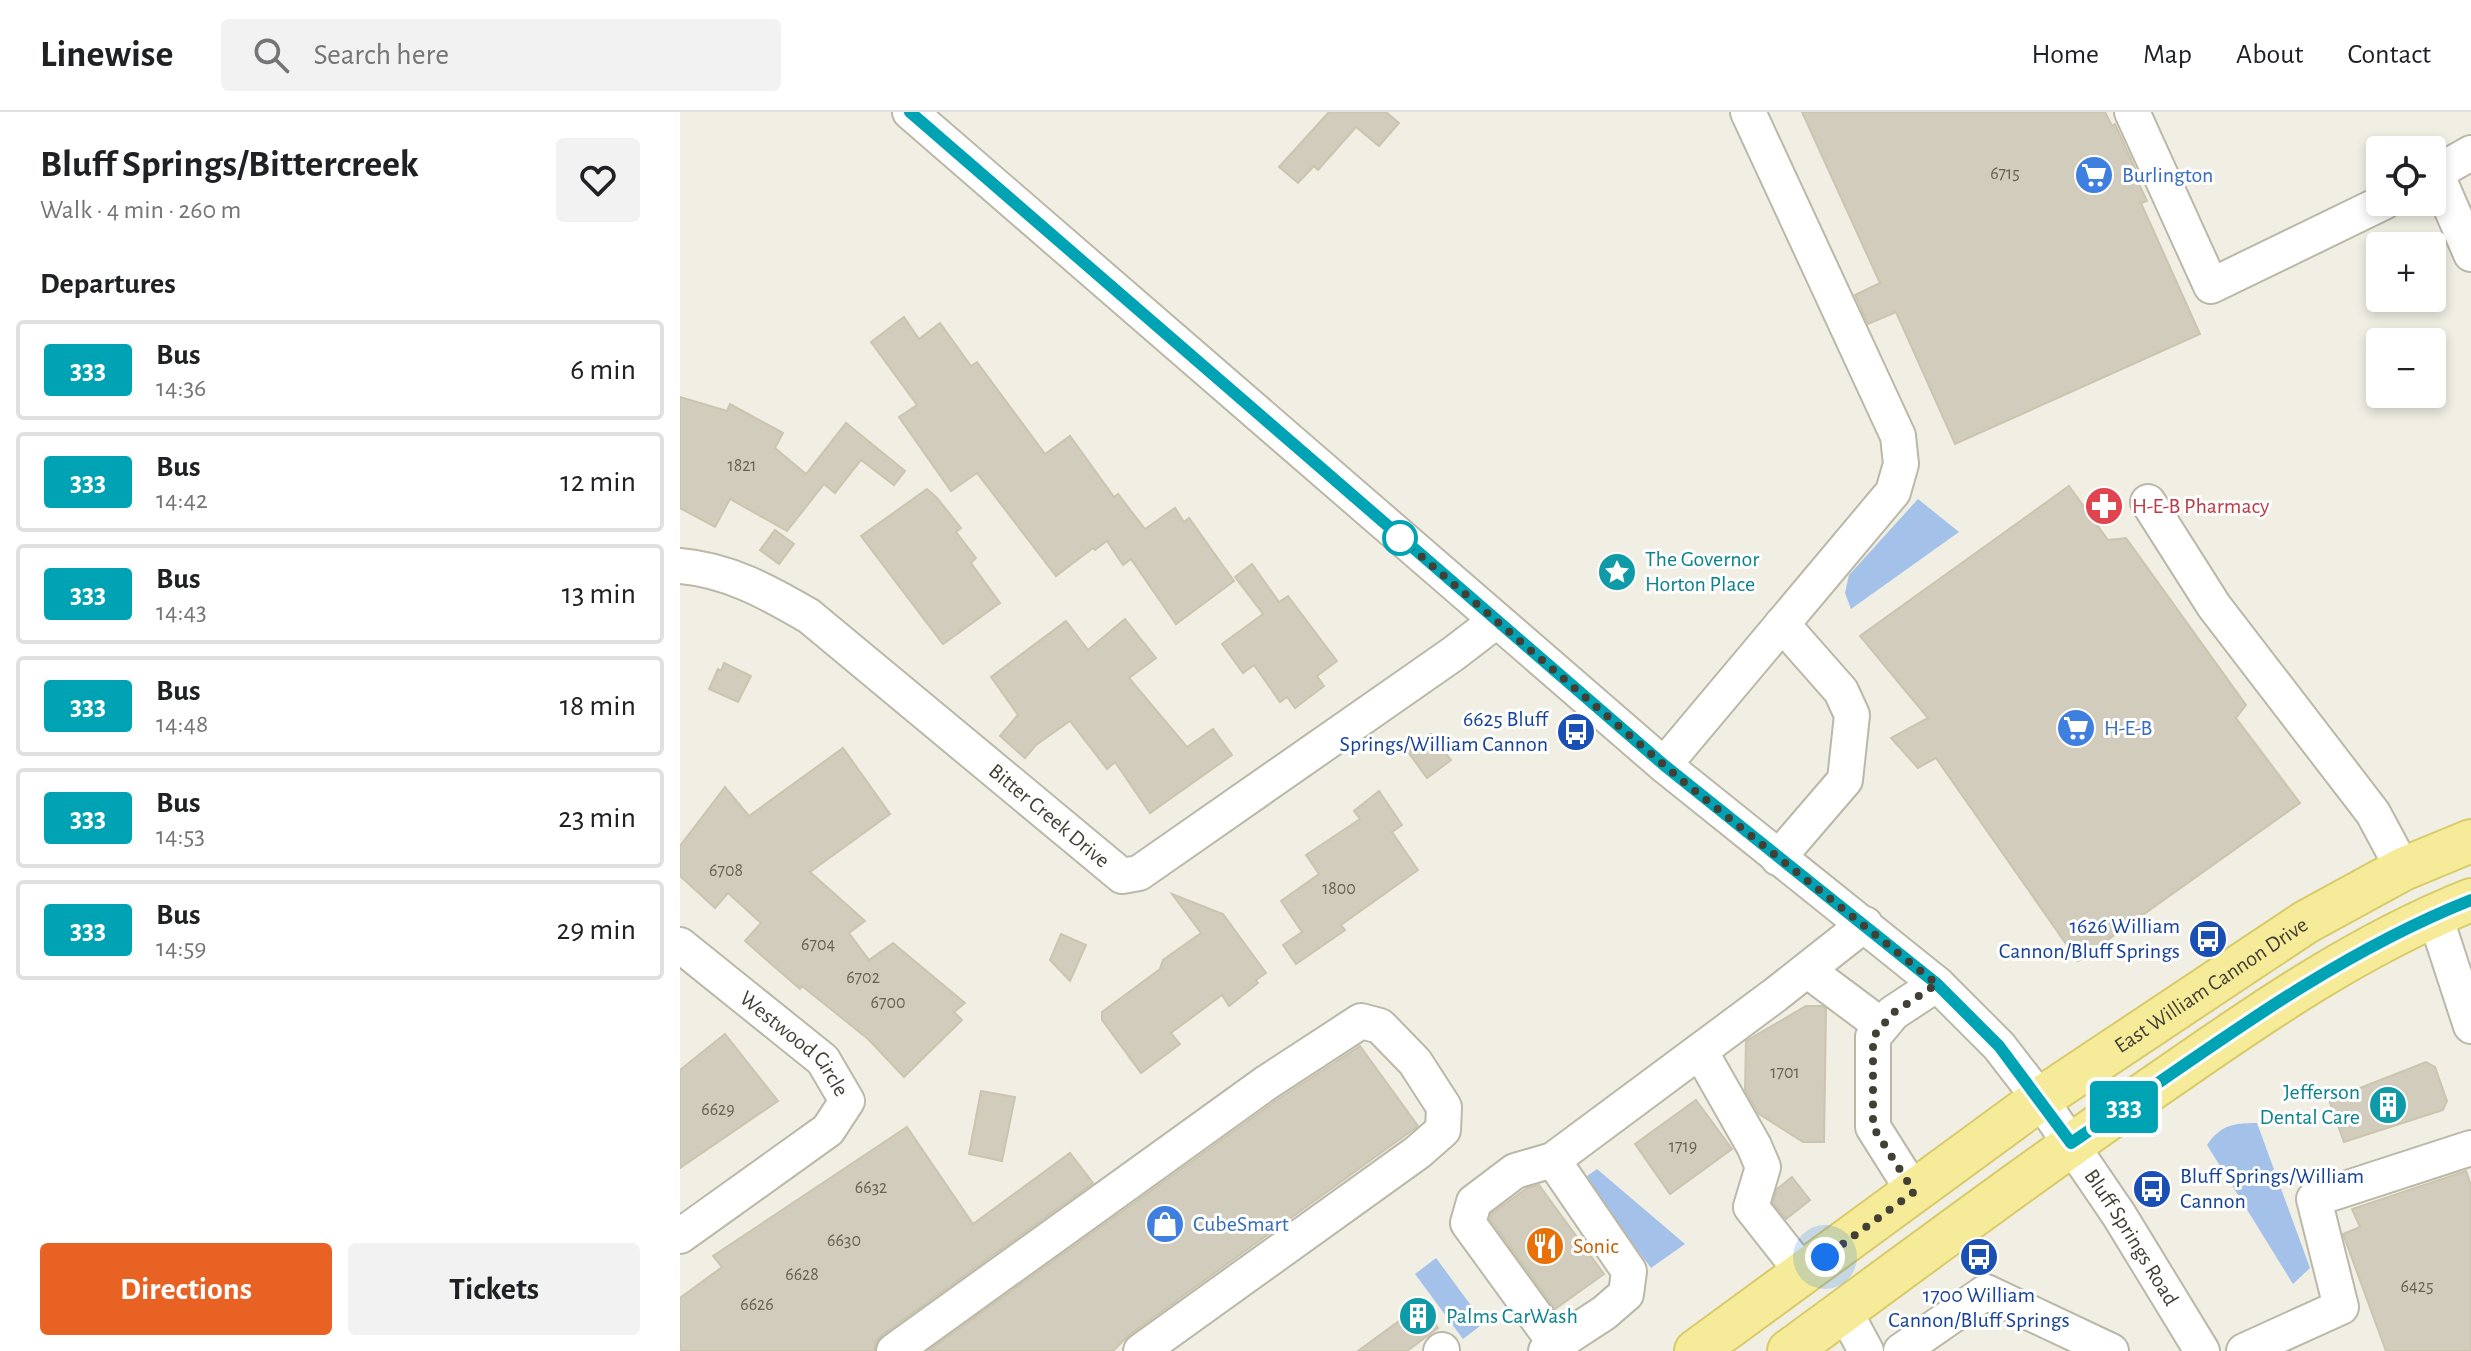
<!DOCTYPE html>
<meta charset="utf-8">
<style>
:root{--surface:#fff;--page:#f2f2f2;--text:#202124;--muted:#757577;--line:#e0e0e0;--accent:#e86224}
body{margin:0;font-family:"Alegreya Sans",sans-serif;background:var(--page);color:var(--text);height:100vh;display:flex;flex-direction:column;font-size:30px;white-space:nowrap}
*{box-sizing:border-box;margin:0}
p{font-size:26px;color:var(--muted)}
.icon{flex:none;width:44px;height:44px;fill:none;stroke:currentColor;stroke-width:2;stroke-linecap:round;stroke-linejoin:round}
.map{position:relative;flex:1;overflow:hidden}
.side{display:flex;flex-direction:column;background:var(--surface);width:680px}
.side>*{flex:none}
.badge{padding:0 16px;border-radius:6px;font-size:28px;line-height:52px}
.tools{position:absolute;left:1686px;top:24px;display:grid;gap:16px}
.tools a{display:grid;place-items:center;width:80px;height:80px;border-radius:8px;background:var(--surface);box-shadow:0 4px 12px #0003;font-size:40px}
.you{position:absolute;width:40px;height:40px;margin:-20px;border:6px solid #fff;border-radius:50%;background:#1a73e8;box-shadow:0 0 0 12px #1a73e833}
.map>.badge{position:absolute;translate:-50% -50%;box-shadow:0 0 0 4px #fff}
h2{padding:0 40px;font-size:30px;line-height:72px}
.round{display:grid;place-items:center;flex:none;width:84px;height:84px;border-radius:8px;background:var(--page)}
.head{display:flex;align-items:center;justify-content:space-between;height:136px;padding:0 40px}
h1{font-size:38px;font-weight:700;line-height:60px}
.cta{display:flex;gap:16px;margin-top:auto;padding:16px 40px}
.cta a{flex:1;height:92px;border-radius:8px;background:var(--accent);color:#fff;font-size:32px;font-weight:700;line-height:92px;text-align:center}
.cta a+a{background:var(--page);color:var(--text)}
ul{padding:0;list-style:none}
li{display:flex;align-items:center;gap:24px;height:100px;margin:0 16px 12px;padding:0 24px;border:4px solid var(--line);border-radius:8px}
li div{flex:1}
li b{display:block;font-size:30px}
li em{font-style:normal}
li .badge{min-width:88px;font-weight:700;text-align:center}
header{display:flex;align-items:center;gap:48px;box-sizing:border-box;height:112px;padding:0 40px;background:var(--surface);border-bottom:2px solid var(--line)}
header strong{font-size:38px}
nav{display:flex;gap:44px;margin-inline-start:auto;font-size:28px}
.search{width:560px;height:72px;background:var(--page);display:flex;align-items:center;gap:20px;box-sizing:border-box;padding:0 28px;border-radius:8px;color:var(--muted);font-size:30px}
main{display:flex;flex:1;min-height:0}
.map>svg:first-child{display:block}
.water{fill:#a4c2e9}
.building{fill:#d1ccbb;stroke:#cbc5af;stroke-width:2}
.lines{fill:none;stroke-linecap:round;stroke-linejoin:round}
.minor-casing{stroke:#bbb8a8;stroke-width:38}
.major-casing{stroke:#d9ca6a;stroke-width:46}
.minor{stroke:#fff;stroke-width:34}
.major{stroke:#f6eb98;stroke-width:42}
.line-casing{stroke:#fff;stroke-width:18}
.line{stroke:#00a3b4;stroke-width:12}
.walk{stroke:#423f35;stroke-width:8;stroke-dasharray:0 14.4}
.stop-dot{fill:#fff;stroke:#00a3b4;stroke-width:4}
.labels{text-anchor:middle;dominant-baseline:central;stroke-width:6;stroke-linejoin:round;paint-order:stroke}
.number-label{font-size:18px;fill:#666256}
.shop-label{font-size:22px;fill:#366cbe;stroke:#fff;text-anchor:start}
.health-label{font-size:22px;fill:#be3a42;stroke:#fff;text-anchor:start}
.culture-label{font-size:22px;fill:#0d838f;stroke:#fff;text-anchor:start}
.transit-label{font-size:22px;fill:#164399;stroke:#fff;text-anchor:end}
.street-label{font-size:22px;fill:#423f35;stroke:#fff}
.food-label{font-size:22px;fill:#c56008;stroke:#fff;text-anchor:start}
</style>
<header>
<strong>Linewise</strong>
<div class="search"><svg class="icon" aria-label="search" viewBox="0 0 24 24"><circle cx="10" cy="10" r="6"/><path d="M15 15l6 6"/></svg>Search here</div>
<nav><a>Home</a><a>Map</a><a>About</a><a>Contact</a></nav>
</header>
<main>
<section class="side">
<div class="head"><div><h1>Bluff Springs/Bittercreek</h1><p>Walk · 4 min · 260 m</p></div><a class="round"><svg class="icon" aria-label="heart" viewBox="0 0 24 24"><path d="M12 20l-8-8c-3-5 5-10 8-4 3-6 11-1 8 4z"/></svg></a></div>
<h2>Departures</h2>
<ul>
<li><span class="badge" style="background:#00a3b4;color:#fff">333</span><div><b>Bus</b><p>14:36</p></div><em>6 min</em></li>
<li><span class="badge" style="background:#00a3b4;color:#fff">333</span><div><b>Bus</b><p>14:42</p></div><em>12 min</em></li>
<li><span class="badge" style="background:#00a3b4;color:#fff">333</span><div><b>Bus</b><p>14:43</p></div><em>13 min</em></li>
<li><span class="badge" style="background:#00a3b4;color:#fff">333</span><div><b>Bus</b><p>14:48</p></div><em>18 min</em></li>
<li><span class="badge" style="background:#00a3b4;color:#fff">333</span><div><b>Bus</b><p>14:53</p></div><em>23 min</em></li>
<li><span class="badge" style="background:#00a3b4;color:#fff">333</span><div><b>Bus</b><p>14:59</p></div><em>29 min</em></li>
</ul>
<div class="cta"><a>Directions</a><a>Tickets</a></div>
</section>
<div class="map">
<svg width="1791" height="1239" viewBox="0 0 1791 1239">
<rect width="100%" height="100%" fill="#f1efe4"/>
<g class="water">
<path d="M 1238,387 L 1279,420 L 1171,497 L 1165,481 L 1169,463 Z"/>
<path d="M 1577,1011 L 1630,1156 L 1613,1172 L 1527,1033 C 1540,1013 1554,1011 1577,1011 Z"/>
<path d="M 917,1057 L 1005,1132 L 971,1156 L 903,1067 Z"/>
<path d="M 756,1146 L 804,1211 L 783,1227 L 735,1162 Z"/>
</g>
<g class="building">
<path d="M 649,0 L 706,0 L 719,11 L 699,34 L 676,15 L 638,58 L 634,54 L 618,71 L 599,55 Z"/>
<path d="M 1122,0 L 1425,0 L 1432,14 L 1435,12 L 1459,65 L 1456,66 L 1467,89 L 1461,91 L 1520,222 L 1275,332 L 1216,200 L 1188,212 L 1175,183 L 1200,171 Z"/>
<path d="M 224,205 L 239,227 L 260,211 L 291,254 L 297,250 L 365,342 L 390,324 L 434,385 L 438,382 L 465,417 L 495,396 L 504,410 L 509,406 L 554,469 L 496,512 L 451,447 L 443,453 L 427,429 L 415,438 L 413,436 L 376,464 L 297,361 L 271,379 L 219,305 L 237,293 L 191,230 Z"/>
<path d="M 0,285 L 47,299 L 50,292 L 103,321 L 95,336 L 126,362 L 166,311 L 225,359 L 214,373 L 181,348 L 155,381 L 144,372 L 107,419 L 50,387 L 35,415 L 0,396 Z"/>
<path d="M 1389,374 L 1428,428 L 1446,426 L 1566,593 L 1556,606 L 1620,691 L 1398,849 L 1256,646 L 1238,656 L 1211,626 L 1248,606 L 1180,524 Z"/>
<path d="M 247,377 L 257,386 L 281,416 L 276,420 L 296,446 L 291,451 L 320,491 L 263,532 L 181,424 Z"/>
<path d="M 95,418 L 114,432 L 99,452 L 80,438 Z"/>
<path d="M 572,452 L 599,490 L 608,484 L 657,549 L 637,564 L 644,574 L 615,596 L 607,585 L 600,590 L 574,553 L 563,561 L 542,532 L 583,502 L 555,465 Z"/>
<path d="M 445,507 L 476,546 L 449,566 L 507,635 L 533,617 L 552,643 L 470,701 L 435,650 L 427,657 L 390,609 L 356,633 L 345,646 L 320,624 L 338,603 L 311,565 L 386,509 L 408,538 Z"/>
<path d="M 44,551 L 71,564 L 58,590 L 29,577 L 38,557 L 41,559 Z"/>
<path d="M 751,622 L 771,648 L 747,666 L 728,640 Z"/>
<path d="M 163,636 L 210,702 L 130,760 L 185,809 L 169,821 L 189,848 L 213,831 L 285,891 L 274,900 L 282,908 L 224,965 L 188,927 L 122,874 L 120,877 L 65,829 L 81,811 L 48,781 L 35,796 L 0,764 L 0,734 L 45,675 L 69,704 Z"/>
<path d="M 699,679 L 722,713 L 712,720 L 738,758 L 661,813 L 665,818 L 616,852 L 603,833 L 622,820 L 601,789 L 639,762 L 626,743 L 680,707 L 674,699 Z"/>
<path d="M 492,782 L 543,802 L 586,861 L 576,868 L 578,871 L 549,894 L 542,883 L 491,921 L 500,932 L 461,961 L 422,908 L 422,900 L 480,857 L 483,848 L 521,821 Z"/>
<path d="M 381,822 L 406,833 L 390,869 L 370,848 Z"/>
<path d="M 1126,894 L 1142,894 L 1146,897 L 1144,1030 L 1123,1030 L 1079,1002 L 1065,978 L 1066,929 Z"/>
<path d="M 45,922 L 98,989 L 0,1056 L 0,958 Z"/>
<path d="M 680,934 L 738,1014 L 449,1223 L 433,1239 L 248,1239 L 597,988 Z"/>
<path d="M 1746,950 L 1755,955 L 1767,989 L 1763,998 L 1664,1030 L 1649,988 Z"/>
<path d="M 301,979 L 335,985 L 322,1049 L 289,1042 Z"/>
<path d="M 1016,988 L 1052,1037 L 990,1082 L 955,1032 Z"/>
<path d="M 227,1015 L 293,1112 L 390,1041 L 413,1071 L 202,1223 L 196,1230 L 194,1239 L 0,1239 L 0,1186 L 42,1155 L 33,1144 Z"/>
<path d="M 1786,1059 L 1791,1073 L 1791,1239 L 1706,1239 L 1663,1122 L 1680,1115 L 1672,1097 Z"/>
<path d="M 1112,1065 L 1130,1088 L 1106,1107 L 1093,1091 L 1097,1077 Z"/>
<path d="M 859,1073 L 924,1162 L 875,1197 L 810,1107 L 811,1102 L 847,1076 Z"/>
<path d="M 741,1193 L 758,1216 L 727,1239 L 678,1239 Z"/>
</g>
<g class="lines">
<g class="minor-casing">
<g id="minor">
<path id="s1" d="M 230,0 L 984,653 L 1257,872 L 1319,934 L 1360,987 L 1439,1103 L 1522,1239"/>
<path d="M 1452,0 L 1531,174 L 1704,90"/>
<path d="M 1756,61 L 1791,142"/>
<path d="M 1752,63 L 1791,41"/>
<path d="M 1468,390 L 1534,494 L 1693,701 L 1723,757"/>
<path id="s2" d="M 0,454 C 48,458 88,480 129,504 L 442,764 L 459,761 L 773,542 L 816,509"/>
<path d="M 984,653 L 1213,380 L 1221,352 L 1218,324 L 1068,0"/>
<path d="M 1098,746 L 1165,668 L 1172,603 L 1161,579 L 1102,512"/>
<path d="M 1755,804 L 1791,914"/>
<path id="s3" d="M 0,833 L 143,948 L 167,989 L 148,1018 L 0,1124"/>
<path d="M 1127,858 L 1202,914"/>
<path d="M 1020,939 L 1074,1034 L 1083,1055 L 1071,1095 L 1123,1161"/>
<path d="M 1234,1080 L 1193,1015 L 1193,925 L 1213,901 L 1257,872"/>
<path d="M 1164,1198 L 1186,1239"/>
<path d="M 214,1239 L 586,971 L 681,909 L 700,914 L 735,950 L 764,995 L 763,1018 L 738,1040 L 461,1239"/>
<path d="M 761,1239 L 762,1238"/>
<path d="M 866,1239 L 924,1201 L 946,1182 L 949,1159 L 873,1048"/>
<path d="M 881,1239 L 788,1111 L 794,1090 L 835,1059 L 873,1048 L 1095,883 L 1185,812"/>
<path d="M 1221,1239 L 1306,1180 L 1431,1239"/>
<path d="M 1564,1239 L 1661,1195 L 1634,1087 L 1791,1036"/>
</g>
</g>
<g class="major-casing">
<g id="major">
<path id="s4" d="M 1016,1239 L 1360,987 L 1626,810 L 1723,757 L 1791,729"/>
<path d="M 1109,1239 C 1236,1146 1363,1051 1493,962 C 1588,896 1683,831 1791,788"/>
</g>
</g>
<use href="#minor" class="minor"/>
<use href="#major" class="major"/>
</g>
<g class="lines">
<g class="line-casing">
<path id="line" d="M 230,0 L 984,653 L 1257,872 L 1319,934 L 1391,1031 C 1520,944 1645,846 1791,788"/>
</g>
<use href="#line" class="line"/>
<path class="walk" d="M 720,426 L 1005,671 L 1257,872 L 1213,901 L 1193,925 L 1193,1015 L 1234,1080 L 1145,1145"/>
</g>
<defs>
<g id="supermarket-disc" transform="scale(2)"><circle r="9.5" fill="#3f7fe0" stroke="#fff"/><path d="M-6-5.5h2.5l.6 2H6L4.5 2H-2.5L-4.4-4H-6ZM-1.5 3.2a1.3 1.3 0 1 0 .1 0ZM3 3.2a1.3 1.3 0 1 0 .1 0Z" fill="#fff"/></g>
<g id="pharmacy-disc" transform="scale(2)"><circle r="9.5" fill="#e0444e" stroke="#fff"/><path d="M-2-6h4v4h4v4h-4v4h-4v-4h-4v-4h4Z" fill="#fff"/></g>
<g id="sight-disc" transform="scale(2)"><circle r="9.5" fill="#0f9aa8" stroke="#fff"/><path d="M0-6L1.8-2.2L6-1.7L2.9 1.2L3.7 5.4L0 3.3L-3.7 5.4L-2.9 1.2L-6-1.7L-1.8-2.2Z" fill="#fff"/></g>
<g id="bus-disc" transform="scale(2)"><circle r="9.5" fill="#1a4fb4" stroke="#fff"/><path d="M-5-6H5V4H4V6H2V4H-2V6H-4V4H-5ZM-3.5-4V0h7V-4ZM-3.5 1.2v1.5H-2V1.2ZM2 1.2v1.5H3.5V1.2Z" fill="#fff"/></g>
<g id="building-disc" transform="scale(2)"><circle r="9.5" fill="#0f9aa8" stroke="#fff"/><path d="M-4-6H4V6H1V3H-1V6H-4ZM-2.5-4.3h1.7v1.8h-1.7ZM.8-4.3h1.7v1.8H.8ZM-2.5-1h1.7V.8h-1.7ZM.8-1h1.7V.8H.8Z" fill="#fff"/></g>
<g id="shop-disc" transform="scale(2)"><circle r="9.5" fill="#3f7fe0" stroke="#fff"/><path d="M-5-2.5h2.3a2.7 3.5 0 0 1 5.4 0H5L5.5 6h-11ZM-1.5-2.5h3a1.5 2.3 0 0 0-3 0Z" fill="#fff"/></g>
<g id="restaurant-disc" transform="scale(2)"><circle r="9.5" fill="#e8710a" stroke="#fff"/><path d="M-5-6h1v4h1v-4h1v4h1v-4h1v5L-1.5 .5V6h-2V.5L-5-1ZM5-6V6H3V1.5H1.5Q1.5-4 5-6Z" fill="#fff"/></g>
</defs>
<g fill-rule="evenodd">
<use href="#supermarket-disc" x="1414" y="63"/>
<use href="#pharmacy-disc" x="1424" y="394"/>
<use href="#sight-disc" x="937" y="460"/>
<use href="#supermarket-disc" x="1396" y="616"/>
<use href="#bus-disc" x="896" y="620"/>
<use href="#bus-disc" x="1528" y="827"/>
<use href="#building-disc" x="1708" y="993"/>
<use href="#bus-disc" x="1472" y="1077"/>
<use href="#shop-disc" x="485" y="1112"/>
<use href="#restaurant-disc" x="865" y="1134"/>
<use href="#bus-disc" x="1299" y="1145"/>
<use href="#building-disc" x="738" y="1204"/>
</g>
<circle class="stop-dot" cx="720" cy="426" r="16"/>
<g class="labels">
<g class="number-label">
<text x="1325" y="62">6715</text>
<text x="62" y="354">1821</text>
<text x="46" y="759">6708</text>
<text x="659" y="777">1800</text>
<text x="138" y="833">6704</text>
<text x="183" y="866">6702</text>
<text x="208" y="891">6700</text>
<text x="1105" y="961">1701</text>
<text x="38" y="998">6629</text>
<text x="1003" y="1035">1719</text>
<text x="191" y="1076">6632</text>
<text x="164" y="1129">6630</text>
<text x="122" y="1163">6628</text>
<text x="1737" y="1175">6425</text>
<text x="77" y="1193">6626</text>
</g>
<g class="shop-label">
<text x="1442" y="63">Burlington</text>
<text x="1424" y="616">H-E-B</text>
<text x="513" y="1112">CubeSmart</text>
</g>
<g class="health-label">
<text x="1452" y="394">H-E-B Pharmacy</text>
</g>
<g class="culture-label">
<text x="965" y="447">The Governor<tspan x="965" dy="25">Horton Place</tspan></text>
<text x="1680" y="980" text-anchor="end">Jefferson<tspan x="1680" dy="25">Dental Care</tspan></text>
<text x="766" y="1204">Palms CarWash</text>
</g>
<g class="transit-label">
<text x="868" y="607">6625 Bluff<tspan x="868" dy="25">Springs/William Cannon</tspan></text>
<text x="1500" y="814">1626 William<tspan x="1500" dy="25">Cannon/Bluff Springs</tspan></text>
<text x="1500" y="1064" text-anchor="start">Bluff Springs/William<tspan x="1500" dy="25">Cannon</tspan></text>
<text x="1299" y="1183" text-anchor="middle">1700 William<tspan x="1299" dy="25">Cannon/Bluff Springs</tspan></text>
</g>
<g class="street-label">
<text stroke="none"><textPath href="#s2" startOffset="452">Bitter Creek Drive</textPath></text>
<text stroke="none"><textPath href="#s4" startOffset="632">East William Cannon Drive</textPath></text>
<text stroke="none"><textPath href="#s3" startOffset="152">Westwood Circle</textPath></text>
<text stroke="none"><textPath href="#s1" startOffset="1668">Bluff Springs Road</textPath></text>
</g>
<g class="food-label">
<text x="893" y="1134">Sonic</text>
</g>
</g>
</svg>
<div class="tools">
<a><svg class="icon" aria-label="locate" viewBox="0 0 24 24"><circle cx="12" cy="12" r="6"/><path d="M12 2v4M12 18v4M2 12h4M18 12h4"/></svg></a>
<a>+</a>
<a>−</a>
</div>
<div class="you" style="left:1145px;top:1145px"></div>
<b class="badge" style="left:1444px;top:995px;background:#00a3b4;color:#fff">333</b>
</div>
</main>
